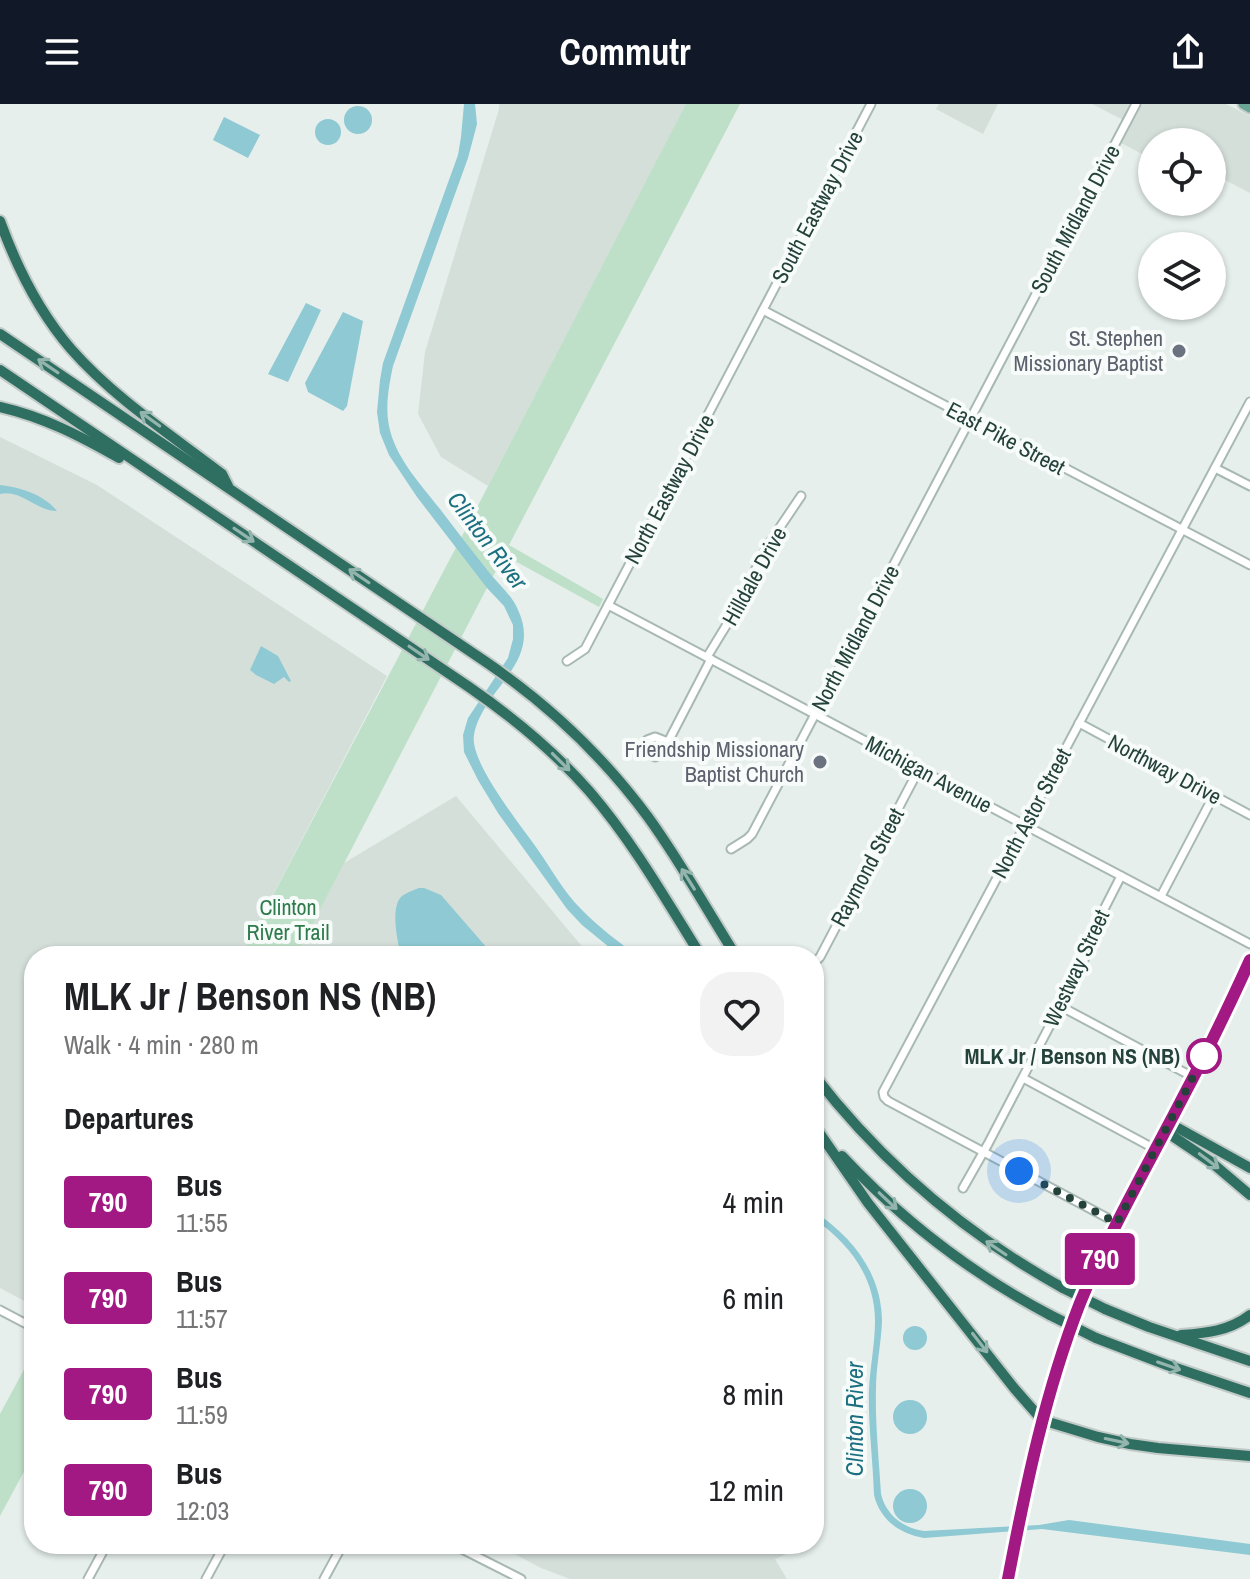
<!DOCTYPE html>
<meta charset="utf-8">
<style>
:root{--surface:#fff;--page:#f2f2f2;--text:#202124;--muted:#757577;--accent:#111827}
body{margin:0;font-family:"Archivo Narrow",sans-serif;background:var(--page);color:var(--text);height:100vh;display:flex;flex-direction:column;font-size:30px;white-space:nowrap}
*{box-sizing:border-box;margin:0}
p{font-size:26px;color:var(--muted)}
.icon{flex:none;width:44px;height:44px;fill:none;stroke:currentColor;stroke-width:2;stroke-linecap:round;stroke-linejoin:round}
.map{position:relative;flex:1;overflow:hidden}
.panel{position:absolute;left:24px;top:842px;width:800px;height:608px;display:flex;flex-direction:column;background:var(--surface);border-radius:32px;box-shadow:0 2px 6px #0004}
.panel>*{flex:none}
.badge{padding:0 16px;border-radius:6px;font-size:28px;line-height:52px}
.controls{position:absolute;left:1138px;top:24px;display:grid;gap:16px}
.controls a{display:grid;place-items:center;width:88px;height:88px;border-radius:50%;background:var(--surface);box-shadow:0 2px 6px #0004;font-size:40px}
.you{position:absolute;width:40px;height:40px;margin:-20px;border:6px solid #fff;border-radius:50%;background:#1a73e8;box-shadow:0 0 0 12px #1a73e833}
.map>.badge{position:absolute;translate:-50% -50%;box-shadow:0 0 0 4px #fff}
h2{padding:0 40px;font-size:30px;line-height:72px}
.round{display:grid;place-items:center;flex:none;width:84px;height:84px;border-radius:32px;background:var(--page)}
.headline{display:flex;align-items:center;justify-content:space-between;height:136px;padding:0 40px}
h1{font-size:38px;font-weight:700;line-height:60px}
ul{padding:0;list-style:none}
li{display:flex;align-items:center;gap:24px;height:96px;padding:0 40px}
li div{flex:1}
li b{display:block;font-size:30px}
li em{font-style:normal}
li .badge{min-width:88px;font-weight:700;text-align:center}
header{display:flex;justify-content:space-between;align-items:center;height:104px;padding:0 40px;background:var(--accent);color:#fff;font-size:36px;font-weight:700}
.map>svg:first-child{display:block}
.built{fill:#d4dfda}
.green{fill:#bfe0c8}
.water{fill:#8ec9d4}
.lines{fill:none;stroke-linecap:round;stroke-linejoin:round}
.minor-casing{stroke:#a8b8b2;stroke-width:11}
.major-casing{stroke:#c2cac8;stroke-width:13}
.highway-casing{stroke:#c2cac8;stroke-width:14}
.minor{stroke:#fff;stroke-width:7}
.major{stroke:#6aa596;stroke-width:9}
.highway{stroke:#2f6f62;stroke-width:10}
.highway-bridge-casing{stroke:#c2cac8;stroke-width:14;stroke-linecap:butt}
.highway-bridge{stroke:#2f6f62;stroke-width:10}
.oneway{stroke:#93b5ae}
.line-casing{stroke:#fff;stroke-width:18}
.line{stroke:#a31984;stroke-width:12}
.walk{stroke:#24423a;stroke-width:8;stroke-dasharray:0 14.4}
.worship-dot{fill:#6b7280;stroke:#f7fbf9;stroke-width:3}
.stop-dot{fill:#fff;stroke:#a31984;stroke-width:4}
.labels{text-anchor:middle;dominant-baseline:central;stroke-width:8;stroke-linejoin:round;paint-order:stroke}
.street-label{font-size:22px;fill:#24423a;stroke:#f7fbf9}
.worship-label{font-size:22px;fill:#5b616d;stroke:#f7fbf9;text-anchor:end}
.park-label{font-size:22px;fill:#2d7a4b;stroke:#f7fbf9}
.stop-label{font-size:22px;font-weight:bold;fill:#24423a;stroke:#f7fbf9;text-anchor:end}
.water-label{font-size:24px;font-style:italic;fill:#1c6f80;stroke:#f7fbf9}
</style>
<header><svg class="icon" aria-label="menu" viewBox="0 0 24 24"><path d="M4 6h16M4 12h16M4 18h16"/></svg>Commutr<svg class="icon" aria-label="share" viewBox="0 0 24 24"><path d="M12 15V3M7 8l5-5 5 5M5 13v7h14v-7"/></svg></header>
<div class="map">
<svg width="1250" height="1475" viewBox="0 0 1250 1475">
<rect width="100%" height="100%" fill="#e6efeb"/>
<g class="built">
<path d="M 499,0 L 687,0 L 488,382 L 441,353 L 418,310 L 425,248 L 499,5 Z"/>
<path d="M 939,0 L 998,0 L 983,30 L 936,5 Z"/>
<path d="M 1092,0 L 1226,0 L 1250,12 L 1250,89 L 1212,69 L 1212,38 L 1152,38 L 1152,55 L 1121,39 L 1131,20 Z"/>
<path d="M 0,333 L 97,381 L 387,572 L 241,852 L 34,852 L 34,1202 L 0,1184 Z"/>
<path d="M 456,692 L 590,852 L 296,852 L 344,759 Z"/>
<path d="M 496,1440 L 799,1440 L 800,1444 L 775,1455 L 787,1475 L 570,1475 L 541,1464 Z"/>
</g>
<g class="green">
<path d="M 686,0 L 740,0 L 509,441 L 603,495 L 599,503 L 504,451 L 296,852 L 241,852 L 471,415 Z"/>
<path d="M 34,1247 L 34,1349 L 0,1412 L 0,1310 Z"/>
</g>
<g class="water">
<path d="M 464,0 L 475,0 L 477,20 L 468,54 L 393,262 C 389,281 385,302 389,322 C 395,353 421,381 440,405 C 456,426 472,447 488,467 C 498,480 512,491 518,506 C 543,559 482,585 474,631 C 469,658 522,723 538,746 C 552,766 564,788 581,805 C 598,823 618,837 637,852 L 620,852 L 582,821 L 567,805 L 498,709 L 478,676 L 464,648 L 463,631 L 468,614 L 508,554 L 513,535 L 513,521 L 504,502 L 487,484 L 417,393 L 389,351 L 380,329 L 377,308 L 380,276 L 383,259 L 458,51 L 461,33 Z"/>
<circle cx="358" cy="16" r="14"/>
<path d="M 224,13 L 260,31 L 248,54 L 213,36 Z"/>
<circle cx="328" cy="28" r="13"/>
<path d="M 306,199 L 321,206 L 288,278 L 268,270 Z"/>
<path d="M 343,208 L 363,217 L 347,302 L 343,307 L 308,288 L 305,279 Z"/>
<path d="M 0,381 C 19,383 45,391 57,407 C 36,407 21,385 0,390 Z"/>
<path d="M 261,542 L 278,552 L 291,577 L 289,578 L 284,573 L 274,580 L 256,571 L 250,566 Z"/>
<path d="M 419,784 L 424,784 L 441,791 L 494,852 L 401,852 C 398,839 390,804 401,793 C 405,789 414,786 419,784 Z"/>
<path d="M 814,1107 C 852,1133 882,1169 882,1218 C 881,1240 876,1263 876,1285 C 875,1320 879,1355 881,1390 C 886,1411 903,1424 924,1427 L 1039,1421 L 1069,1416 L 1250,1440 L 1250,1451 L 1042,1425 L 924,1434 C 900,1430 880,1416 874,1391 C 873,1356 868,1321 869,1286 C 870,1263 875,1240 875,1217 C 875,1173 849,1139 814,1115 Z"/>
<circle cx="915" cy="1234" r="12"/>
<circle cx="910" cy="1313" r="17"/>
<circle cx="910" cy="1402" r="17"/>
</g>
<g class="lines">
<g class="minor-casing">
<g id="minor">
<path d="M 763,206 L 1250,461"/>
<path d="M 1215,364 L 1250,382"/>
<path d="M 608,501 L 1250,840"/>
<path d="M 707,553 L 732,512 L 768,441 L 801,392"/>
<path d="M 567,557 L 585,545 L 871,0"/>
<path d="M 1079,619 L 1250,711"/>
<path d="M 655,633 L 668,638 L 661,650 L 655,653 L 648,650 L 645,643 L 647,636 Z"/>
<path d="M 668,638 L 711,555"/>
<path d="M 731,745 L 747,735 L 752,730 L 1136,0"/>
<path d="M 1161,792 L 1214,691"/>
<path d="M 814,859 L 820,853 L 919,665"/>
<path d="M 1060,902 L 1193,973"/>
<path d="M 1023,974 L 1155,1045"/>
<path d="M 963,1084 L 988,1040 L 1084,856 L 1098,817 L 1121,772"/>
<path d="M 1117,1119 L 888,997 L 884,993 L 883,988 L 1250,298"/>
<path d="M 0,1206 L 34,1224"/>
<path d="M 452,1440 L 521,1475"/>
<path d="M 88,1475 L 107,1440"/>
<path d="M 206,1475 L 225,1440"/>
<path d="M 324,1475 L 343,1440"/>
</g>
</g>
<g class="major-casing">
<g id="major">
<path d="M 1243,0 L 1250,4"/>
<path d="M 1008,1475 C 1026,1381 1044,1288 1080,1199 C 1109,1128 1147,1061 1183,993 C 1207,948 1229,902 1250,856"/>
</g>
</g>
<g class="highway-casing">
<g id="highway">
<path d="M 0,117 C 17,164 39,208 71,245 C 114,294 171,331 222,370 L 228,382"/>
<path d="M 0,230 L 486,558 C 549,601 603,652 648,713 C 680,757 707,806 736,852"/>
<path d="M 0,266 L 469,583 C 514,614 555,648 590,688 C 633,738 666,796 701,852"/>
<path d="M 0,303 C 44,313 80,332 119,354"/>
<path d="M 814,971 C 882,1059 965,1130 1063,1184"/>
<path d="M 1169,1019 L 1250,1064"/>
<path d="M 814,1021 L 868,1099 L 1014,1284 L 1042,1316 L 1098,1333 L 1130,1340 L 1158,1344 L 1250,1352"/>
<path d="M 1165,1027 L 1211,1058 L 1250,1091"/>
<path d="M 842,1052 C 902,1116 972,1170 1050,1211"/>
<path d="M 1105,1205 L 1149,1223 L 1250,1257"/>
<path d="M 1181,1231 C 1207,1229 1229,1227 1250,1211"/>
<path d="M 1096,1234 L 1167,1261 L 1250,1289"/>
</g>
</g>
<use href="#minor" class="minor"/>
<use href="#major" class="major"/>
<use href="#highway" class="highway"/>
<g class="highway-bridge-casing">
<g id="highway-bridge">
<path d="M 1063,1184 L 1105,1205"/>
<path d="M 1050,1211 L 1096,1234"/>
</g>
</g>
<use href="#highway-bridge" class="highway-bridge"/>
</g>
<defs><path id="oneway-shaft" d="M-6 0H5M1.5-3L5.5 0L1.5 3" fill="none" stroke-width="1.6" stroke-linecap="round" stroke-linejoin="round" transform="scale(2)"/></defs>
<g class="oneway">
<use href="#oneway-shaft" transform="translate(48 262) rotate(-146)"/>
<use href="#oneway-shaft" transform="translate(150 315) rotate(-144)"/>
<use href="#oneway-shaft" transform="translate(244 431) rotate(34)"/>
<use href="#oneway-shaft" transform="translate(359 472) rotate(-146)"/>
<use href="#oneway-shaft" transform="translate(419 549) rotate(34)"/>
<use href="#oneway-shaft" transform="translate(561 658) rotate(45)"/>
<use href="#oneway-shaft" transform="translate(688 775) rotate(-122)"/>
<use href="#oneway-shaft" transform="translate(1209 1057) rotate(37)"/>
<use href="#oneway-shaft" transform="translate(888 1097) rotate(43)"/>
<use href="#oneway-shaft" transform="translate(996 1144) rotate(-146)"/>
<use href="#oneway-shaft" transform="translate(980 1239) rotate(52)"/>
<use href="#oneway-shaft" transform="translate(1169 1262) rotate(19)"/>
<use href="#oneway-shaft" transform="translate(1117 1337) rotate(12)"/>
</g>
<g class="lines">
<g class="line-casing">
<path id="line" d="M 1008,1475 C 1026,1381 1045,1289 1080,1199 C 1109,1128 1148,1061 1183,993 C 1207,948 1229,902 1250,856"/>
</g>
<use href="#line" class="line"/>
<path class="walk" d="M 1019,1067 L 1117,1119 L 1204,952"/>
</g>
<g class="worship-dot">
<circle cx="1179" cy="247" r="8"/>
<circle cx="820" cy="658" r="8"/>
</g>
<circle class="stop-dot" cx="1204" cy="952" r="16"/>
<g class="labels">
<g class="street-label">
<text transform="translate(817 103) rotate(-62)">South Eastway Drive</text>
<text transform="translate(1075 115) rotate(-62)">South Midland Drive</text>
<text transform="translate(1006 334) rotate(28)">East Pike Street</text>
<text transform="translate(669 385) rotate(-62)">North Eastway Drive</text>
<text transform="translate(754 472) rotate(-61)">Hilldale Drive</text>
<text transform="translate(855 534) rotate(-62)">North Midland Drive</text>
<text transform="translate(1165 665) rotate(28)">Northway Drive</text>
<text transform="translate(929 670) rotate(28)">Michigan Avenue</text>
<text transform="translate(1031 709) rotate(-62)">North Astor Street</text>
<text transform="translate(867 763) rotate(-62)">Raymond Street</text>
<text transform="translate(1076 864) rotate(-65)">Westway Street</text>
</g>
<g class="worship-label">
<text x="1163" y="234">St. Stephen<tspan x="1163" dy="25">Missionary Baptist</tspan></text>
<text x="804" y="645">Friendship Missionary<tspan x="804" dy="25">Baptist Church</tspan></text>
</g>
<g class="park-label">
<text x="288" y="803">Clinton<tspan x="288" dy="25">River Trail</tspan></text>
</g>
<g class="stop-label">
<text x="1180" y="952">MLK Jr / Benson NS (NB)</text>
</g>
<g class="water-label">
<text transform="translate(488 436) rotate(53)">Clinton River</text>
<text transform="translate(854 1315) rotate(-90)">Clinton River</text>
</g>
</g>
</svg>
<div class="controls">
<a><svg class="icon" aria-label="locate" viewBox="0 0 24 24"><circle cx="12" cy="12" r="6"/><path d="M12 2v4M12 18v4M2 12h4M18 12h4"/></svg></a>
<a><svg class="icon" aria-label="layers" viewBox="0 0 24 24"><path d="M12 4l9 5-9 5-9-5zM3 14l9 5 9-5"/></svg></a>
</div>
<div class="you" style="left:1019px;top:1067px"></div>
<b class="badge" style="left:1100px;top:1155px;background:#a31984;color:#fff">790</b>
<section class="panel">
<div class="headline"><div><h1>MLK Jr / Benson NS (NB)</h1><p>Walk · 4 min · 280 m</p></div><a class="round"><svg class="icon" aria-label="heart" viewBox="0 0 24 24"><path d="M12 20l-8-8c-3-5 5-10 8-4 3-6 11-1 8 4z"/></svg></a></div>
<h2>Departures</h2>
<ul>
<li><span class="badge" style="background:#a31984;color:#fff">790</span><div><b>Bus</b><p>11:55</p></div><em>4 min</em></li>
<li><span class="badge" style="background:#a31984;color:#fff">790</span><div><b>Bus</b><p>11:57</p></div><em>6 min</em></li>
<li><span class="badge" style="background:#a31984;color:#fff">790</span><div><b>Bus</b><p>11:59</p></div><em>8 min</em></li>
<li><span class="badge" style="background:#a31984;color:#fff">790</span><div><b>Bus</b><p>12:03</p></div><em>12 min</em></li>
</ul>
</section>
</div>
